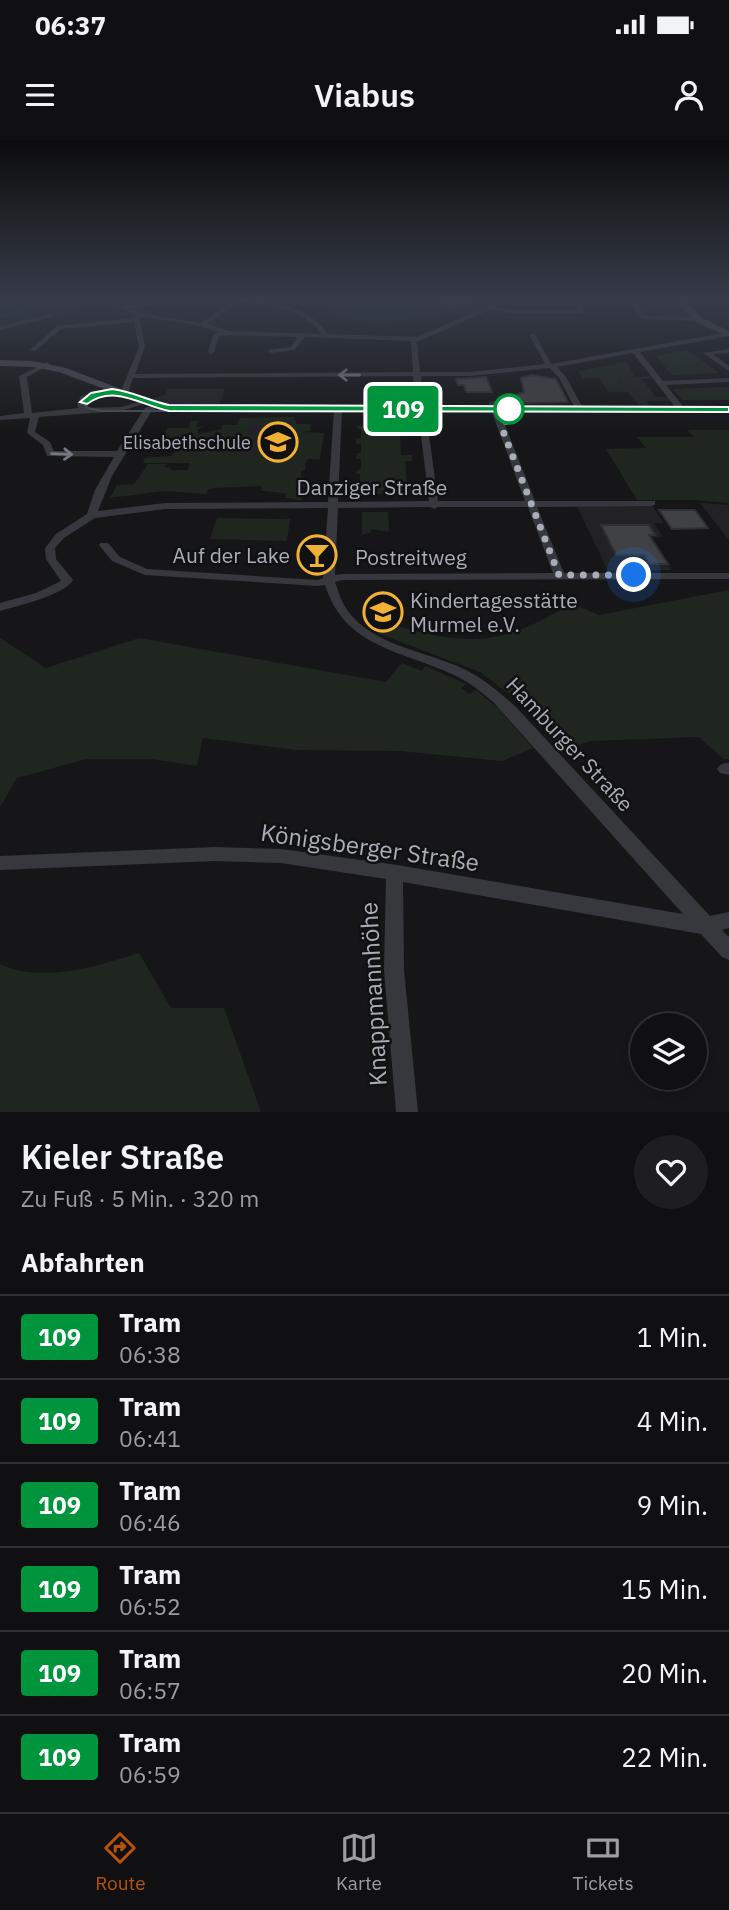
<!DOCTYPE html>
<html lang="de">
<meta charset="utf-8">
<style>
:root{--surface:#101012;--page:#1e1e20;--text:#f1f3f6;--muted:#9c9d9f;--line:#303032;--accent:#b45309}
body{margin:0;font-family:"IBM Plex Sans",sans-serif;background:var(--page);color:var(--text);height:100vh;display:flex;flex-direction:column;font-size:26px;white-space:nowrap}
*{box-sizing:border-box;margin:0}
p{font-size:23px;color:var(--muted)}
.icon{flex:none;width:38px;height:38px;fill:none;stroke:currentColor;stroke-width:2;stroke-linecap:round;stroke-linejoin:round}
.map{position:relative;height:972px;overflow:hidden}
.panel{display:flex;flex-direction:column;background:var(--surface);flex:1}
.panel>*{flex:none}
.badge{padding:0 14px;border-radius:5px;font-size:24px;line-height:46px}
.buttons{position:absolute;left:630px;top:873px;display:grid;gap:14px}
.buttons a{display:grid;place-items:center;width:77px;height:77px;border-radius:50%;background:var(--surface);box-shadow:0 4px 10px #0003,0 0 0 2px var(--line);font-size:35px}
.you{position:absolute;width:35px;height:35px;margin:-18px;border:5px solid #fff;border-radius:50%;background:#1a73e8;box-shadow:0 0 0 10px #1a73e833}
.map>.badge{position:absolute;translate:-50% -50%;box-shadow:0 0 0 4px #fff}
h2{padding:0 21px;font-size:26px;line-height:63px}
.round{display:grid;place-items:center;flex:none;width:74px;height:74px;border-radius:37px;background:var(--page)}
.head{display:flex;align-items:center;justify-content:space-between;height:119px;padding:0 21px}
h1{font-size:33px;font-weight:600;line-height:52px}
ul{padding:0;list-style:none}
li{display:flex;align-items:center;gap:21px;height:84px;padding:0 21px;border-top:2px solid var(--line)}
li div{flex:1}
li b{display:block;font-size:26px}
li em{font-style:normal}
li .badge{min-width:77px;font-weight:700;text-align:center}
.status{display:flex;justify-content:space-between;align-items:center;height:49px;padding:0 35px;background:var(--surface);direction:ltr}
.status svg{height:19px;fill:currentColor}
header{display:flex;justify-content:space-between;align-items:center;height:91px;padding:0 21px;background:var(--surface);font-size:32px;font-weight:600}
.dock{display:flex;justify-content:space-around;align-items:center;height:98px;border-top:2px solid var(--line);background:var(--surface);font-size:19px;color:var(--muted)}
.dock a{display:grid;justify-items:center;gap:4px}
.dock .active{color:var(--accent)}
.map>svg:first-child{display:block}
.built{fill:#222225}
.green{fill:#1e261f;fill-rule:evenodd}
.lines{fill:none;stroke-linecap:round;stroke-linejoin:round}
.stream{stroke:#2c353c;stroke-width:2}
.building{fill:#404145;stroke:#303034;stroke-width:2}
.street{fill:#37383d;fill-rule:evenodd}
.secondary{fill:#45474d;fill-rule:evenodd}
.tram{stroke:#4a4c52;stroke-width:2}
.oneway{stroke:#757881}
.line{fill:#00943c;stroke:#fff;stroke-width:2}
.walk{stroke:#a8adb8;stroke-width:7;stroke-dasharray:0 12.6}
.stop-dot{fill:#fff;stroke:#00943c;stroke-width:3.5}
.labels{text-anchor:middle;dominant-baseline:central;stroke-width:5;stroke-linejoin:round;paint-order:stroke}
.far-poi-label{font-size:18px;fill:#a8adb8;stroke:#111113;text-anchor:end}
.street-label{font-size:21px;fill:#a8adb8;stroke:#111113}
.poi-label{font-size:21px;fill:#a8adb8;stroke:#111113;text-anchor:end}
.near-street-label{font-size:24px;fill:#a8adb8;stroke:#111113}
</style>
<div class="status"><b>06:37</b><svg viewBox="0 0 49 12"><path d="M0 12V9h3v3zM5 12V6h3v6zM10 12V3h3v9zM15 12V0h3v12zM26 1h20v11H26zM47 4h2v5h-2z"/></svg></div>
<header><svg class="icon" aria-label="menu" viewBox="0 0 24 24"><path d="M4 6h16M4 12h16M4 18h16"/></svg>Viabus<svg class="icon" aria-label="person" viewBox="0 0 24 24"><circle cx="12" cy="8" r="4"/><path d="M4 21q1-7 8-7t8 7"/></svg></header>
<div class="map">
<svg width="729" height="972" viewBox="0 0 729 972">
<rect width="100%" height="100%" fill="#161618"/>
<g class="built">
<path d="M 651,236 L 652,238 L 642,239 L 656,257 L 668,257 L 671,261 L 647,261 L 649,266 L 639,266 L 619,239 Z"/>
<path d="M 167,249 L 225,249 L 219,266 L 174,266 L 148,260 L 167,254 Z"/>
<path d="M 240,284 L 300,285 L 299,292 L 324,293 L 320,319 L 229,318 Z"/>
<path d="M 700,363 L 729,365 L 729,400 Z"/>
<path d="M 651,364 L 664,383 L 654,383 L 663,397 L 650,398 L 672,430 L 608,431 L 577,366 Z"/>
</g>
<g class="green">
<path d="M 0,159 L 67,159 L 89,168 L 77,171 L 77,175 C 52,175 24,178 0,187 Z"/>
<path d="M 306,159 L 476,159 L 490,165 L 470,177 L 445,171 L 448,173 C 403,184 344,192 306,159 Z"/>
<path d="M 635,159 L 674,159 L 691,177 L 649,177 Z"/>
<path d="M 687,210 L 719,233 L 672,235 L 656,216 Z"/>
<path d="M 626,222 L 635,237 L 618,239 L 630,252 L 608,252 L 600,238 L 582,238 L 578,231 Z"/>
<path d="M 729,247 L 729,260 L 682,260 L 673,249 Z"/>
<path d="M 286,277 L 294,277 L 297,284 L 311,284 L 310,291 L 299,292 L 324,293 L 320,319 L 308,319 L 305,324 L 306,330 L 301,332 L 301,336 L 309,339 L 302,349 L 304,351 L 301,360 L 286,358 L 286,354 C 283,353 265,351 261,351 L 262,346 L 215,348 L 208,349 L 207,354 L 164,351 L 110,358 L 117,345 L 134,344 L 148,324 L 166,324 L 164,327 L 171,328 L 170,330 L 188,330 L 190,323 L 143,323 L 145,318 L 139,318 L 171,316 L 183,303 L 177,302 L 179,299 L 162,297 L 168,288 L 188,288 L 191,281 L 198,281 L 197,287 L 204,286 L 198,289 L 198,294 L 222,289 L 222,285 L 237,285 L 240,278 ZM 249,285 L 267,285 L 265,293 L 261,294 L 255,318 L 241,318 Z"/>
<path d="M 355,286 L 381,286 L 381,293 L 400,293 L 401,315 L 412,315 L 412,321 L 405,321 L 407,343 L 418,347 L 420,354 L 373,354 L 372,348 L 360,345 L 360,334 L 355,334 L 357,330 L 361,329 L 361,319 L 356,319 L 357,313 L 361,313 L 361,304 L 356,304 L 356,299 L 361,298 L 361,290 Z"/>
<path d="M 687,290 L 729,290 L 729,363 L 696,360 L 637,360 L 606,309 L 646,308 L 637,297 L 695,297 Z"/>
<path d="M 362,372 L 388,372 L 389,392 L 371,389 L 371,392 L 362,395 Z"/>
<path d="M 217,378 L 290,379 L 287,401 L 210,399 Z"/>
<path d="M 729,450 L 729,619 L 723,619 L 699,597 L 590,601 L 566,610 L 514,558 L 480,532 L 377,493 L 391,484 C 428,495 465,505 503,495 C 527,490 551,474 573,464 L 599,475 Z"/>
<path d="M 0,498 L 46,528 L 139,498 L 386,542 L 402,523 L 422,531 L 425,526 L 466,544 L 461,548 L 470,554 L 476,550 L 498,568 L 533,608 L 502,621 L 400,611 L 296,610 L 203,598 L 197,626 L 152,619 L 86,619 L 17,638 L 0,667 Z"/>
<path d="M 139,813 L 171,868 L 224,868 L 261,972 L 0,972 L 0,824 C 42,844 97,826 139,813 Z"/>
</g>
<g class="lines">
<path class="stream" d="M 0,177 L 57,159"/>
</g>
<g class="building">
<path d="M 477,159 L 477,163 L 451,169 L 428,160 Z"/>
<path d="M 531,235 L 556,239 L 568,262 L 489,264 L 524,252 L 521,238 Z"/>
<path d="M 486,237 L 492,252 L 466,252 L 464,245 L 458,245 L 456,239 Z"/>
<path d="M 659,370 L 695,370 L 708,388 L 672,389 Z"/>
<path d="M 601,385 L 649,385 L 655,395 L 649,395 L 668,424 L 649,424 L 644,415 L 616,415 Z"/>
<path d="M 374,464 L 393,464 L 394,479 L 374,479 Z"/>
</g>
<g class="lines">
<g class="street">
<path d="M 98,159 L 107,159 L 122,166 L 165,161 L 167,164 L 129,168 L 141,173 L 201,183 L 228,164 L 235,161 L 230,159 C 264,159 308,164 328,194 L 417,197 L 505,159 L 514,159 L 496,168 L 515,170 L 579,170 L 574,159 L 580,159 L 585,173 L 515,174 L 490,170 L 417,202 L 420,232 L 470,232 L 545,224 L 530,196 L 533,194 L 536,196 L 551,224 L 729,192 L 729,196 L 640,212 L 663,241 L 729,238 L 729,242 L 666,245 L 686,270 L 679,272 L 633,213 L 557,227 L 566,237 L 584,270 L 580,272 L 576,270 L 559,238 L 550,228 L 470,236 L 421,236 L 424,270 L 420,272 L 416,270 L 413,236 L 133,238 L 128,253 L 124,255 L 120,253 L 139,207 L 134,182 L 61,189 L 35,211 L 30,210 L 57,186 L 135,178 L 137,176 ZM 243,162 C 270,167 304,168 321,194 L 229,191 L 207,184 L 232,166 ZM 142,177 L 191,184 L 220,192 L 213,195 L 208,212 L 211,214 L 214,212 L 219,196 L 228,195 L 298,197 L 291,207 L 269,210 L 268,211 L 271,213 L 295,210 L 305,197 L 411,201 L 413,232 L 135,234 L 145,207 L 140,180 Z"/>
<path d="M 627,159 L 633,159 L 646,176 L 698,177 L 701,179 L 698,181 L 642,179 Z"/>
<path d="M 50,174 L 52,177 L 0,190 L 0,186 Z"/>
<path d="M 729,209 L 729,213 L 713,214 L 729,226 L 729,231 L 703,213 Z"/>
<path d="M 47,222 L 50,224 L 49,225 L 27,237 L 32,273 L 79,268 L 77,265 L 81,256 L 114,247 L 117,247 L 117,251 L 87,259 L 85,265 L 87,268 L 121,267 L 143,261 L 147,263 L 121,271 L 39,277 L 35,292 L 50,302 L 54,311 L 117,311 L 145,268 L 155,265 L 159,267 L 151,272 L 112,336 L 98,371 L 165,363 L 328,362 L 334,269 L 338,267 L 342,269 L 338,362 L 429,361 L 421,295 L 425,292 L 429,295 L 438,361 L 525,361 L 491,270 L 495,268 L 499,270 L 535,361 L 655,361 L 655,365 L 652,366 L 537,367 L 564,433 L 729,433 L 729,439 L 342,440 L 335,442 C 338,449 339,456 343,463 C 365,505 424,510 464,529 C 483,538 500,553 516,567 L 710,776 L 729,772 L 729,788 L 722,790 L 729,797 L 729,820 L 722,817 L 701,794 L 403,742 L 404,830 L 418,972 L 396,972 L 384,830 L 386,739 L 281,723 L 215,721 L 0,730 L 0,716 L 215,707 L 281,709 L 397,725 L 683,774 L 494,563 C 482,552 469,542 454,535 C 401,510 345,508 325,445 L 318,446 L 145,435 L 112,421 L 99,405 L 100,403 L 108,403 L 120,417 L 147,429 L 318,440 L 323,438 L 328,368 L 165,369 L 95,378 L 64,398 L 55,408 L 56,419 L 73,440 C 65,455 17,466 0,471 L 0,463 L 36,453 L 61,441 L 46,419 L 45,408 L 56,394 L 87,374 L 95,350 L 114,317 L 47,316 L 43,305 L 27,293 L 30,278 L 0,280 L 0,276 L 24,273 L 19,236 ZM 430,367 L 434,369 L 438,367 L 528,367 L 553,433 L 342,434 L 335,435 L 338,368 Z"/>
<path d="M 725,623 L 729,623 L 729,635 L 720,633 L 717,629 L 720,625 Z"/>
</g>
<g class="secondary">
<path d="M 674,159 L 683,159 L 702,178 L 729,191 L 729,197 L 696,182 Z"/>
<path d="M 0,220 L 33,221 L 66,228 L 163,265 L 729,267 L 729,273 L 163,271 L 59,232 L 33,227 L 0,226 Z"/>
</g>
<path class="tram" d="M 729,270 L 169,268 C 141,262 107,238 84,264 L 88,268 L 101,271 L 729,271"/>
</g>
<defs><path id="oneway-shaft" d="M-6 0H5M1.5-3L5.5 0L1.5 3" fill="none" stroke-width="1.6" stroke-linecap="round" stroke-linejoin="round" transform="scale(1.75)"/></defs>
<g class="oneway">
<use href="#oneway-shaft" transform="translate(349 235) rotate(180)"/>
<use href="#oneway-shaft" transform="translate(62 314) rotate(2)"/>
</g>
<linearGradient id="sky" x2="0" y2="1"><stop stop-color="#0c0c0d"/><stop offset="0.54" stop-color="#363c48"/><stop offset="1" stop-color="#363c48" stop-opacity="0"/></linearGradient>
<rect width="729" height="295" fill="url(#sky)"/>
<path class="line" d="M 112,249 C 132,251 149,261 169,265 L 729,267 L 729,272 L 169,271 C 140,265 114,244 87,264 L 80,262 L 91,253 Z"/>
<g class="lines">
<path class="walk" d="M 509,269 L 503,291 L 559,435 L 634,435"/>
</g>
<defs>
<g id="school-ring" transform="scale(2.0125)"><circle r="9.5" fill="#111113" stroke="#f2b134" stroke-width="1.5"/><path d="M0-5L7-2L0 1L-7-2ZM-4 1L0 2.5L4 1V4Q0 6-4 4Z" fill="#f2b134"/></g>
<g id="bar-ring" transform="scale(2.0125)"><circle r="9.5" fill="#111113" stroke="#f2b134" stroke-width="1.5"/><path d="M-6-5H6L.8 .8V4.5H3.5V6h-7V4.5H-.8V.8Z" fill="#f2b134"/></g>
</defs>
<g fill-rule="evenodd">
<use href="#school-ring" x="278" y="302"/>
<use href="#bar-ring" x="317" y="415"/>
<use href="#school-ring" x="383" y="472"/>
</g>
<circle class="stop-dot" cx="509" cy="269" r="14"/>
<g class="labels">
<g class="far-poi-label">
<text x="251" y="302">Elisabethschule</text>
</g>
<g class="street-label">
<text x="372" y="347">Danziger Straße</text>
<text x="411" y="417">Postreitweg</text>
<text transform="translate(570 604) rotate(47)">Hamburger Straße</text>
</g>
<g class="poi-label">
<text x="290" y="415">Auf der Lake</text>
<text x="410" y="460" text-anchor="start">Kindertagesstätte<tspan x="410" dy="24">Murmel e.V.</tspan></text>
</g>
<g class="near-street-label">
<text transform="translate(370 707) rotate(8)">Königsberger Straße</text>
<text transform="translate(373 854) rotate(-93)">Knappmannhöhe</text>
</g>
</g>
</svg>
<div class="buttons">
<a><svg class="icon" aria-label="layers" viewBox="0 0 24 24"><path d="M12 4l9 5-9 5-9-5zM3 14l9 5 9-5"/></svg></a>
</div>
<div class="you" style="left:634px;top:435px"></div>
<b class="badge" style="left:403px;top:269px;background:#00943c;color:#fff">109</b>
</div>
<section class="panel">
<div class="head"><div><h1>Kieler Straße</h1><p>Zu Fuß · 5 Min. · 320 m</p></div><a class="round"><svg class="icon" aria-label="heart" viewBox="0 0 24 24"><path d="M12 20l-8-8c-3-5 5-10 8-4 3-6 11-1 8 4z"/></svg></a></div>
<h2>Abfahrten</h2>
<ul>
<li><span class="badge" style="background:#00943c;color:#fff">109</span><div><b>Tram</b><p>06:38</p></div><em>1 Min.</em></li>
<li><span class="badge" style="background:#00943c;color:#fff">109</span><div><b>Tram</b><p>06:41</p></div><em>4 Min.</em></li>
<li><span class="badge" style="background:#00943c;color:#fff">109</span><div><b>Tram</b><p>06:46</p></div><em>9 Min.</em></li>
<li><span class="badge" style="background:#00943c;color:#fff">109</span><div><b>Tram</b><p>06:52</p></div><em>15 Min.</em></li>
<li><span class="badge" style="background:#00943c;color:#fff">109</span><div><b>Tram</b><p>06:57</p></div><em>20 Min.</em></li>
<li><span class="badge" style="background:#00943c;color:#fff">109</span><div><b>Tram</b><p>06:59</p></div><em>22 Min.</em></li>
</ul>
</section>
<nav class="dock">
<a class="active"><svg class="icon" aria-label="directions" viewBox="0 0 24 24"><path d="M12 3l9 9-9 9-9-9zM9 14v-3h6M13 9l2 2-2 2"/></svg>Route</a>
<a><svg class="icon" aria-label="map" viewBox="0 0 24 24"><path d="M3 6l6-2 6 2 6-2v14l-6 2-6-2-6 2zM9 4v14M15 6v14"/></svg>Karte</a>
<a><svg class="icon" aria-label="tickets" viewBox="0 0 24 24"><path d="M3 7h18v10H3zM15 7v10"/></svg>Tickets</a>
</nav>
